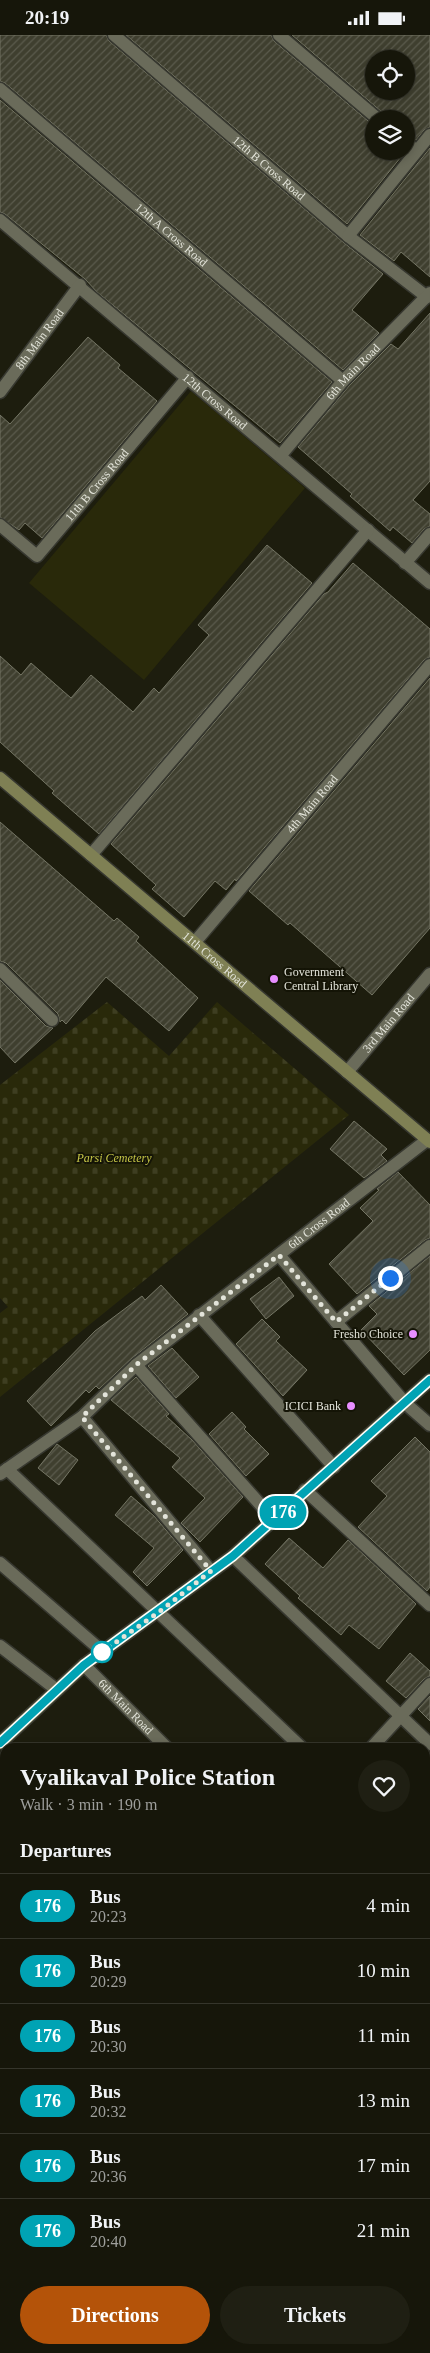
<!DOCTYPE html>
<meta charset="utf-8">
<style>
:root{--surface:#16160a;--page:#1f1f13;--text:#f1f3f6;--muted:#9e9f9c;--line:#35352b;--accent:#b45309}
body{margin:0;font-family:Georgia,serif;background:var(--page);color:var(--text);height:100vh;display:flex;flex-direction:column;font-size:19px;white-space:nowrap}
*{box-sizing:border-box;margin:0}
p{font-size:16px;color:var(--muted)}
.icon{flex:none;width:28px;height:28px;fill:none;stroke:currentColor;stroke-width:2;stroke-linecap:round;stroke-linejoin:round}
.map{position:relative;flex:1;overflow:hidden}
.panel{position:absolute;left:0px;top:1708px;width:430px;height:611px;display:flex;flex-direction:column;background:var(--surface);border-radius:15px 15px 0 0;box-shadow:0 2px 8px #0003,0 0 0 1px var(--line)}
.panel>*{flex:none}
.badge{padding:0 10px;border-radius:16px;font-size:18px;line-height:32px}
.tools{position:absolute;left:365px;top:15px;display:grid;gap:10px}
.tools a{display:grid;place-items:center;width:50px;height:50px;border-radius:50%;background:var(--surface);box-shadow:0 2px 8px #0003,0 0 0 1px var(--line);font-size:25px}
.you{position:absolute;width:25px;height:25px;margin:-12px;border:4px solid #fff;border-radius:50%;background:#1a73e8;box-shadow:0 0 0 8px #1a73e833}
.map>.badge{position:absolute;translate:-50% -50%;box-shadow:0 0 0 2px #fff}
h2{padding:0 20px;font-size:19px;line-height:45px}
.round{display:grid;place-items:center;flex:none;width:52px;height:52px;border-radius:26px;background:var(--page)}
.head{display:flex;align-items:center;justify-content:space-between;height:85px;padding:0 20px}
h1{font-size:24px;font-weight:700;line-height:38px}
.cta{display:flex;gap:10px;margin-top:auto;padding:10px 20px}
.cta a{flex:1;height:58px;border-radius:30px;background:var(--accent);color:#fff;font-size:20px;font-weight:700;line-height:58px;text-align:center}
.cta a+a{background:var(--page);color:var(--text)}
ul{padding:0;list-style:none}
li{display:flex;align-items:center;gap:15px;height:65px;padding:0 20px;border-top:1px solid var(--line)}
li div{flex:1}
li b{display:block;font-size:19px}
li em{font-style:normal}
li .badge{min-width:55px;font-weight:700;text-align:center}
.status{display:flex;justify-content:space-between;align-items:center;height:35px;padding:0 25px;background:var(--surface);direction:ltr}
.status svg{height:14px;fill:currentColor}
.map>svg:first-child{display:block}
.cemetery{fill:url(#cemetery-stones)}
.park{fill:#29290a}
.building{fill:url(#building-hatch);stroke:#747564;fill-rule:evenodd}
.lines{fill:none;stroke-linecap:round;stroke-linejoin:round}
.street-casing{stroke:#373830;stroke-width:15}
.secondary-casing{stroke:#373830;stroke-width:15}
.street{stroke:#6a6b5a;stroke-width:12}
.secondary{stroke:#7f8054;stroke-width:12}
.line-casing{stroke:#fff;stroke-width:11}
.line{stroke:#00a3b4;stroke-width:8}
.walk{stroke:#e3e4da;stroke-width:5;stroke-dasharray:0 9}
.poi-dot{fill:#e88eff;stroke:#141406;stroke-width:2}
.stop-dot{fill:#fff;stroke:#00a3b4;stroke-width:2.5}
.labels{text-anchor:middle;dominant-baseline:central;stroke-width:4;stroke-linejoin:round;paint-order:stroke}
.street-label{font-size:12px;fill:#e3e4da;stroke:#141406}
.poi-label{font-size:12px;fill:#e3e4da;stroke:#141406;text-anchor:end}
.park-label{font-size:12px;font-style:italic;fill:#c6c647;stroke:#141406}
</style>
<div class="status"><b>20:19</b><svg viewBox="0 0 49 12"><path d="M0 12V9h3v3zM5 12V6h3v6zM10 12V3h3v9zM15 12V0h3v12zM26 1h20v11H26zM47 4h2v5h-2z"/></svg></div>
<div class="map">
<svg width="430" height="2318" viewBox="0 0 430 2318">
<defs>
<pattern id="cemetery-stones" width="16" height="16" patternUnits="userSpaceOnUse" patternTransform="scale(1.25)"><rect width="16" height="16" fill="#29290a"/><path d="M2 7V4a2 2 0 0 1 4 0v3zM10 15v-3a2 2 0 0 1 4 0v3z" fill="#3e3e21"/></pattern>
<pattern id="building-hatch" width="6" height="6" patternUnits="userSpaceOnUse" patternTransform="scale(1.25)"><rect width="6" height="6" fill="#3f3f2f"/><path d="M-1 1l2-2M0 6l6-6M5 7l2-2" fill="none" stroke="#5b5b4d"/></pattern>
</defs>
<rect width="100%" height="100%" fill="#1d1d0e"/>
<path class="cemetery" d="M 107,967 L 169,1021 L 217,967 L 349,1080 L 0,1362 L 0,1278 L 8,1272 L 0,1263 L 0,1050 Z"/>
<path class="park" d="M 191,356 L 305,453 L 144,645 L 29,548 Z"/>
<g class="building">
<path d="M 0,0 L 106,0 L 109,6 L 343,207 L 383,239 L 352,275 L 379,298 L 343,335 L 5,48 L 0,46 Z"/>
<path d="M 126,0 L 271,0 L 274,6 L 374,91 L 374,116 L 405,117 L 347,189 Z"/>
<path d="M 292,0 L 430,0 L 430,92 L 424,95 L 416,105 L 406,99 L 406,84 L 386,84 L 383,78 ZM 374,24 L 406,24 L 406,56 L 374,56 Z"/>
<path d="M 0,65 L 332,347 L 280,408 L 97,257 L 85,244 L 5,179 L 0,177 Z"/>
<path d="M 430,113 L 430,242 L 401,217 L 394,226 L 360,200 Z"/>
<path d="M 430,278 L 430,446 L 413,465 L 430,479 L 430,491 L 424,494 L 412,508 L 393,492 L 390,496 L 350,461 L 352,459 L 298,412 L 349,351 L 391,309 L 398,314 Z"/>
<path d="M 88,302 L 120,330 L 118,333 L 157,366 L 42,503 L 25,488 L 19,495 L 0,482 L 0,380 L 10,389 Z"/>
<path d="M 267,510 L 312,548 L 99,799 L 52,758 L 54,756 L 0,707 L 0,621 L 21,640 L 31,628 L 71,663 L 91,640 L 133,677 L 154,653 L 159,658 L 209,600 L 198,590 Z"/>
<path d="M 353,528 L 430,594 L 430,622 L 424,625 L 236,846 L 235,844 L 226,855 L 215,846 L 184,882 L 152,854 L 156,850 L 111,809 L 324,559 L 328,557 Z"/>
<path d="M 430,643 L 430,893 L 372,960 L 290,888 L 288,890 L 249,856 Z"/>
<path d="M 0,787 L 114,886 L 117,883 L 139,902 L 136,906 L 198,963 L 169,996 L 106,942 L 66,989 L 62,985 L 60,987 L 58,979 L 6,928 L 0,926 Z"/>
<path d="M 0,945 L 46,991 L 53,993 L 15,1028 L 0,1012 Z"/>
<path d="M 354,1086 L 387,1114 L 381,1120 L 387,1126 L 364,1143 L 330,1114 Z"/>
<path d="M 398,1137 L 430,1170 L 430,1203 L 425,1205 L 357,1259 L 329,1229 L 373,1186 L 360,1173 L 379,1155 L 377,1154 Z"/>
<path d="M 430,1221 L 430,1315 L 404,1340 L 361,1295 L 377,1279 L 369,1271 Z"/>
<path d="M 279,1242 L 294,1261 L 266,1284 L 250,1264 Z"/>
<path d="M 161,1250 L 188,1279 L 131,1324 L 99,1354 L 96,1351 L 89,1358 L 86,1355 L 51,1391 L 27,1366 L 95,1296 L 142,1261 L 145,1265 Z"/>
<path d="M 262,1284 L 280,1302 L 276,1306 L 307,1335 L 283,1361 L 236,1309 Z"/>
<path d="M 172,1313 L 199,1342 L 176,1363 L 148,1331 Z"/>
<path d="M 136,1342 L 169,1379 L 166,1381 L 192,1405 L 243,1462 L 200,1507 L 181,1488 L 205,1463 L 172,1432 L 180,1423 L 111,1365 Z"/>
<path d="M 232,1377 L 246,1392 L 244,1394 L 269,1419 L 246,1441 L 209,1399 Z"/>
<path d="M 415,1402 L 430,1417 L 430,1552 L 427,1556 L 358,1492 L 387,1461 L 371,1446 Z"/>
<path d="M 57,1409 L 78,1425 L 59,1450 L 38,1433 Z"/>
<path d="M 131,1461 L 154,1481 L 183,1515 L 147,1551 L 133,1537 L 154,1513 L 115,1480 Z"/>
<path d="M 289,1503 L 323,1533 L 348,1505 L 416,1569 L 379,1614 L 349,1590 L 341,1600 L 298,1563 L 300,1561 L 265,1529 Z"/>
<path d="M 410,1618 L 430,1636 L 430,1641 L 424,1644 L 406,1663 L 386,1646 Z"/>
<path d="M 430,1661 L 430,1686 L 418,1674 Z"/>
</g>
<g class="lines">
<g class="street-casing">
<g id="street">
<path id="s1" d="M 114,0 L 348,201 L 427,262"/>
<path d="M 279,0 L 378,84"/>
<path id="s2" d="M 0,54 L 343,346"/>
<path d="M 406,107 L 416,116"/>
<path id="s3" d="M 0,185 L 430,548"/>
<path d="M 348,201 L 430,100"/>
<path id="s4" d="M 0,357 L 80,250"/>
<path id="s5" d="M 281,420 L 343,346 L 430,258"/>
<path id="s6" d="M 0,490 L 37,521 L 188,342"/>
<path d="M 405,528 L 430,499"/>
<path d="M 91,820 L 368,495"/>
<path id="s7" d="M 195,907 L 430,630"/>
<path d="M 0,934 L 52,985"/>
<path id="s8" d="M 347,1037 L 430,939"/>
<path d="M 279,1220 L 405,1368 L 430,1390"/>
<path d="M 199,1280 L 334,1432"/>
<path d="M 336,1287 L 430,1211"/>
<path d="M 136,1330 L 274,1485"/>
<path d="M 82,1382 L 211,1536"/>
<path d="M 7,1434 L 301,1712"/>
<path id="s9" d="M 0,1439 L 82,1382 L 136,1330 L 427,1105"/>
<path d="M 305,1455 L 430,1570"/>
<path d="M 233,1521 L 430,1709"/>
<path d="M 0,1528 L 103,1617"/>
<path d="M 0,1611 L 57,1655"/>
<path id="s10" d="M 84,1630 L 166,1712"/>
<path d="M 372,1712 L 430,1649"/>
<path d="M 425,1820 L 430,1825"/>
<path d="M 425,1887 L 430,1881"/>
<path d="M 0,1902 L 5,1907"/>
<path d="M 0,1971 L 5,1976"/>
<path d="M 425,1971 L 430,1966"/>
<path d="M 425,2129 L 430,2124"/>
<path d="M 0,2137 L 5,2142"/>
<path d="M 425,2176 L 430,2181"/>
<path d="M 185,2314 L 189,2318"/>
<path d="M 381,2314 L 385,2318"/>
<path d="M 240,2318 L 244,2314"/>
</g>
</g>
<g class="secondary-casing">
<g id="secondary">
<path id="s11" d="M 0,743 L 430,1107"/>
<path d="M 0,1708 L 84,1630 L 233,1521 L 430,1345"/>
<path d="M 0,2316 L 2,2318"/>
</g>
</g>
<use href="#street" class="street"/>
<use href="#secondary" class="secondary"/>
</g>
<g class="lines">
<g class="line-casing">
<path id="line" d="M 0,1708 L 84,1630 L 233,1521 L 430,1345"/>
</g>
<use href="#line" class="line"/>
<path class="walk" d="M 102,1617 L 159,1577 L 211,1536 L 82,1382 L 136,1330 L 279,1220 L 336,1287 L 390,1243"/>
</g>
<g class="poi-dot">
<circle cx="274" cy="944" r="5"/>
<circle cx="413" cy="1299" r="5"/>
<circle cx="351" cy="1371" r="5"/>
</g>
<circle class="stop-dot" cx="102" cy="1617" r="10"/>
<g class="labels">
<g class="street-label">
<text stroke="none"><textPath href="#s1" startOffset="204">12th B Cross Road</textPath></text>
<text stroke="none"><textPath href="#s2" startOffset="225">12th A Cross Road</textPath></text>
<text stroke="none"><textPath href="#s4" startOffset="66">8th Main Road</textPath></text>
<text stroke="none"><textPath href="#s5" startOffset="110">6th Main Road</textPath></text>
<text stroke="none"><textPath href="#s3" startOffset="281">12th Cross Road</textPath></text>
<text stroke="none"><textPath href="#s6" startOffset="141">11th B Cross Road</textPath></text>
<text stroke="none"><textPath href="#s7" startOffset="181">4th Main Road</textPath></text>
<text stroke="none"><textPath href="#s11" startOffset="281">11th Cross Road</textPath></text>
<text stroke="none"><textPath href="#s8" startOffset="64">3rd Main Road</textPath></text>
<text stroke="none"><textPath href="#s9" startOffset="406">6th Cross Road</textPath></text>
<text stroke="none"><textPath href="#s10" startOffset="59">6th Main Road</textPath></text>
</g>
<g class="poi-label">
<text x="284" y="937" text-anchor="start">Government<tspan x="284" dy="14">Central Library</tspan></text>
<text x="403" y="1299">Fresho Choice</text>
<text x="341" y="1371">ICICI Bank</text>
</g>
<g class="park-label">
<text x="114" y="1123">Parsi Cemetery</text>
</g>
</g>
</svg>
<div class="tools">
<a><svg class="icon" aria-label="locate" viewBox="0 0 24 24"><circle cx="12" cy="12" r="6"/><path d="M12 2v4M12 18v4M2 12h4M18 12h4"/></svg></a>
<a><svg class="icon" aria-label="layers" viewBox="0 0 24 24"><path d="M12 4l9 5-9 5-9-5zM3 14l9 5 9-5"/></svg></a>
</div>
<div class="you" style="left:390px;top:1243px"></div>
<b class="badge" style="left:283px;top:1477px;background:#00a3b4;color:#fff">176</b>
<section class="panel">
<div class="head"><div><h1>Vyalikaval Police Station</h1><p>Walk · 3 min · 190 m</p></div><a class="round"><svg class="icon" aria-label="heart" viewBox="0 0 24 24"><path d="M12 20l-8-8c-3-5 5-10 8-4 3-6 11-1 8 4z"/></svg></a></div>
<h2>Departures</h2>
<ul>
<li><span class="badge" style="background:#00a3b4;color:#fff">176</span><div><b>Bus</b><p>20:23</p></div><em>4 min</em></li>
<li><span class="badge" style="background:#00a3b4;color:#fff">176</span><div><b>Bus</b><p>20:29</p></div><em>10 min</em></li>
<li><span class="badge" style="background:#00a3b4;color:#fff">176</span><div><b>Bus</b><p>20:30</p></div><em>11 min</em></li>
<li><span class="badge" style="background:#00a3b4;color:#fff">176</span><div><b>Bus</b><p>20:32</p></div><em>13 min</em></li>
<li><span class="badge" style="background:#00a3b4;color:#fff">176</span><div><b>Bus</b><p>20:36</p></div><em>17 min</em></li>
<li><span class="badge" style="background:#00a3b4;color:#fff">176</span><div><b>Bus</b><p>20:40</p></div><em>21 min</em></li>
</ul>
<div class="cta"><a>Directions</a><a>Tickets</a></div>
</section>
</div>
